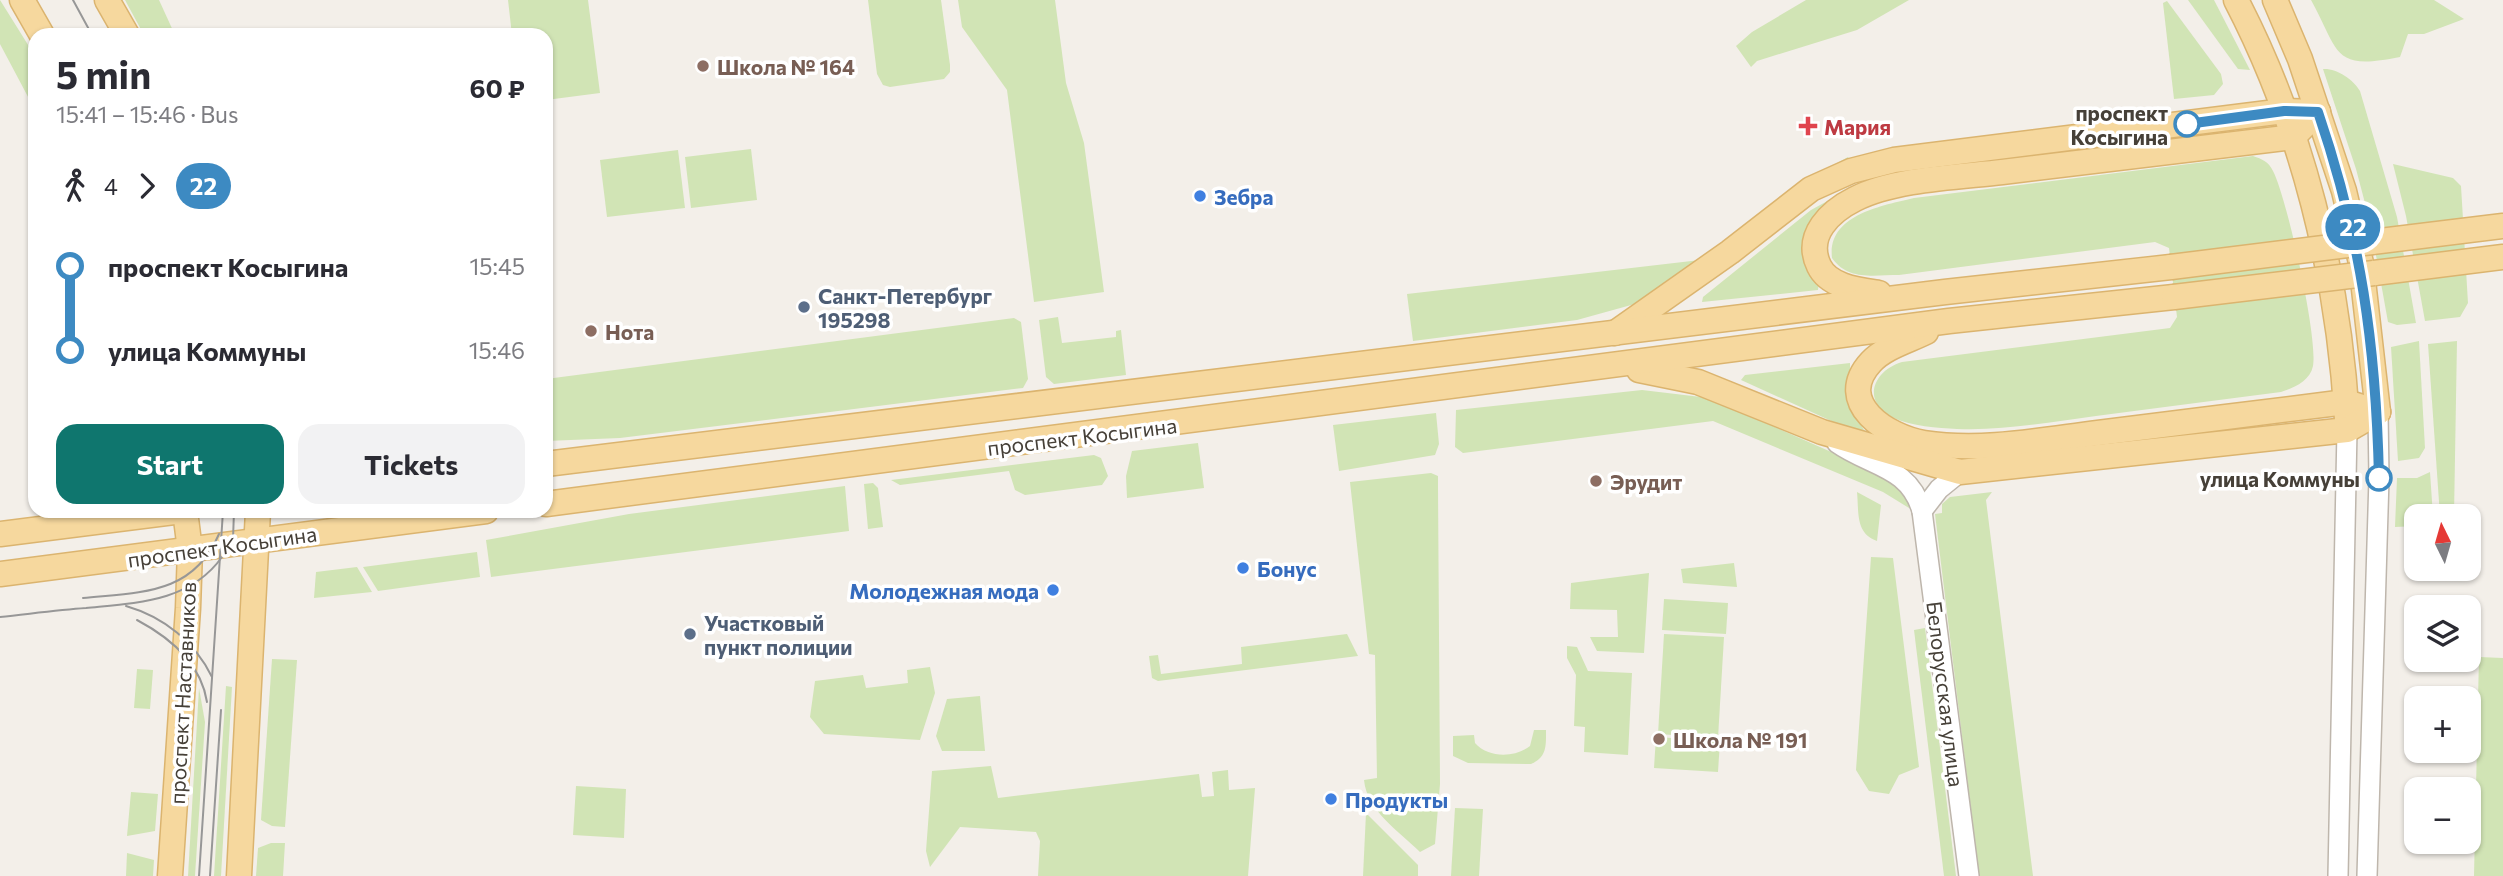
<!DOCTYPE html>
<meta charset="utf-8">
<style>
:root{--surface:#fff;--page:#f2f2f3;--text:#2b2b33;--muted:#7c7c81;--accent:#0f766e}
body{margin:0;font-family:Commissioner,sans-serif;background:var(--page);color:var(--text);height:100vh;display:flex;flex-direction:column;font-size:26px;white-space:nowrap}
*{box-sizing:border-box;margin:0}
p{font-size:23px;color:var(--muted)}
.icon{flex:none;width:38px;height:38px;fill:none;stroke:currentColor;stroke-width:2;stroke-linecap:round;stroke-linejoin:round}
.map{position:relative;flex:1;overflow:hidden}
.sheet{position:absolute;left:28px;top:28px;width:525px;height:490px;display:flex;flex-direction:column;background:var(--surface);border-radius:21px;box-shadow:0 2px 5px #0004}
.sheet>*{flex:none}
.badge{padding:0 14px;border-radius:23px;font-size:24px;line-height:46px}
.needle{width:46px;rotate:355deg}
.fabs{position:absolute;left:2404px;top:504px;display:grid;gap:14px}
.fabs a{display:grid;place-items:center;width:77px;height:77px;border-radius:14px;background:var(--surface);box-shadow:0 2px 5px #0004;font-size:35px}
.map>.badge{position:absolute;translate:-50% -50%;box-shadow:0 0 0 4px #fff}
.legs{display:flex;align-items:center;gap:10px;height:77px;padding:0 28px;font-size:23px}
.legs p{margin-inline-start:auto}
.overview{display:flex;align-items:center;justify-content:space-between;height:119px;padding:0 28px}
h1{font-size:38px;font-weight:700;line-height:52px}
.cta{display:flex;gap:14px;margin-top:auto;padding:14px 28px}
.cta a{flex:1;height:80px;border-radius:21px;background:var(--accent);color:#fff;font-size:28px;font-weight:700;line-height:80px;text-align:center}
.cta a+a{background:var(--page);color:var(--text)}
ul{padding:0 28px;list-style:none}
li{display:flex;align-items:center;gap:24px;height:84px;font-size:26px}
li i{display:grid;place-items:center;width:10px;height:100%;margin:0 9px;background:currentColor}
li i::after{content:'';width:18px;height:18px;margin:-9px;border:5px solid;border-radius:50%;background:var(--surface)}
li p{margin-inline-start:auto}
li:first-child i{background:linear-gradient(#0000 50%,currentColor 0)}
li:last-child i{background:linear-gradient(currentColor 50%,#0000 0)}
.map>svg:first-child{display:block}
.green{fill:#d1e4b5}
.lines{fill:none;stroke-linecap:round;stroke-linejoin:round}
.minor-casing{stroke:#beb6ac;stroke-width:22}
.major-casing{stroke:#dbb46f;stroke-width:27}
.minor{stroke:#fff;stroke-width:19}
.major{stroke:#f6d89e;stroke-width:24}
.tram{stroke:#979797;stroke-width:2}
.major-bridge-casing{stroke:#dbb46f;stroke-width:27;stroke-linecap:butt}
.major-bridge{stroke:#f6d89e;stroke-width:24}
.line-1-casing{stroke:#fff;stroke-width:16}
.line-1{stroke:#3d8ac2;stroke-width:10}
.education-dot{fill:#8d6e63;stroke:#fff;stroke-width:2.5}
.stop-1-dot{fill:#fff;stroke:#3d8ac2;stroke-width:3.5}
.health-dot{fill:#e0444e;stroke:#fff;stroke-width:2.5}
.shop-dot{fill:#3f7fe0;stroke:#fff;stroke-width:2.5}
.service-dot{fill:#5c6f8a;stroke:#fff;stroke-width:2.5}
.labels{text-anchor:middle;dominant-baseline:central;stroke-width:7;stroke-linejoin:round;paint-order:stroke}
.education-label{font-size:21px;font-weight:bold;fill:#785e54;stroke:#fff;text-anchor:start}
.stop-label{font-size:21px;font-weight:bold;fill:#464038;stroke:#fff;text-anchor:end}
.health-label{font-size:21px;font-weight:bold;fill:#be3a42;stroke:#fff;text-anchor:start}
.shop-label{font-size:21px;font-weight:bold;fill:#366cbe;stroke:#fff;text-anchor:start}
.service-label{font-size:21px;font-weight:bold;fill:#4e5e75;stroke:#fff;text-anchor:start}
.street-label{font-size:21px;fill:#464038;stroke:#fff}
</style>
<div class="map">
<svg width="2503" height="876" viewBox="0 0 2503 876">
<rect width="100%" height="100%" fill="#f3efe9"/>
<g class="green">
<path d="M 0,0 L 35,56 L 35,110 L 0,44 Z"/>
<path d="M 125,0 L 159,0 L 175,35 L 144,35 Z"/>
<path d="M 508,0 L 588,0 L 600,93 L 546,100 L 546,35 L 512,35 Z"/>
<path d="M 868,0 L 941,0 L 950,65 L 950,72 L 944,79 L 890,87 L 883,85 L 877,74 Z"/>
<path d="M 958,0 L 1055,0 L 1066,83 L 1084,143 L 1104,292 L 1034,302 L 1007,90 L 962,27 Z"/>
<path d="M 1806,0 L 1909,0 L 1857,30 L 1757,61 L 1751,67 L 1736,46 L 1752,32 Z"/>
<path d="M 2188,0 L 2214,0 L 2250,70 L 2238,69 Z"/>
<path d="M 2311,0 L 2434,0 L 2464,19 L 2424,34 L 2408,34 L 2400,57 C 2331,71 2340,52 2311,0 Z"/>
<path d="M 2167,1 L 2221,74 L 2223,84 L 2214,95 L 2174,99 L 2163,3 Z"/>
<path d="M 2323,69 C 2336,68 2353,79 2360,91 L 2397,217 L 2416,323 L 2397,325 L 2388,322 L 2370,222 L 2356,169 Z"/>
<path d="M 751,149 L 757,200 L 691,208 L 685,157 Z"/>
<path d="M 678,150 L 685,208 L 607,217 L 600,160 Z"/>
<path d="M 2253,156 C 2262,159 2269,162 2273,171 C 2287,198 2318,338 2313,366 C 2310,381 2294,388 2281,392 C 2219,400 2157,408 2096,416 C 2050,422 2003,431 1957,429 C 1938,428 1911,426 1894,418 C 1861,403 1872,371 1902,362 L 2170,328 L 2177,317 L 2169,248 L 2155,242 L 1899,275 C 1874,275 1848,281 1832,258 C 1827,215 1881,206 1914,198 Z"/>
<path d="M 1848,157 L 1850,161 L 1642,302 L 1577,320 L 1413,341 L 1407,294 L 1700,260 L 1803,182 Z"/>
<path d="M 2393,164 L 2453,178 L 2461,186 L 2468,303 L 2460,317 L 2425,321 L 2406,216 Z"/>
<path d="M 1842,193 L 1828,205 L 1818,290 L 1702,302 L 1703,297 L 1811,210 Z"/>
<path d="M 1058,317 L 1062,343 L 1116,337 L 1116,331 L 1121,330 L 1126,375 L 1054,384 L 1046,377 L 1039,320 Z"/>
<path d="M 1014,318 L 1021,322 L 1028,379 L 1023,388 L 620,438 L 546,441 L 546,379 Z"/>
<path d="M 2419,341 L 2425,448 L 2419,458 L 2398,461 L 2391,347 Z"/>
<path d="M 2457,341 L 2454,516 L 2440,516 L 2428,344 Z"/>
<path d="M 1850,363 L 1851,408 L 1864,430 L 1873,436 L 1860,434 L 1741,380 L 1745,375 Z"/>
<path d="M 1642,390 L 1701,397 L 1725,405 L 1888,477 L 1908,499 L 1909,508 L 1883,492 L 1713,421 L 1463,453 L 1455,447 L 1456,410 Z"/>
<path d="M 1436,413 L 1439,444 L 1435,455 L 1339,471 L 1333,425 Z"/>
<path d="M 1198,443 L 1204,488 L 1127,498 L 1126,476 L 1132,451 Z"/>
<path d="M 1094,455 L 1101,458 L 1108,476 L 1102,485 L 1025,495 L 1015,490 L 1009,471 L 900,485 L 891,480 Z"/>
<path d="M 2430,472 L 2433,516 L 2417,516 L 2417,526 L 2395,527 L 2397,478 L 2417,478 Z"/>
<path d="M 1431,473 L 1438,476 L 1438,487 L 1440,784 L 1435,844 L 1420,852 C 1399,831 1367,811 1364,780 L 1377,778 L 1375,655 L 1369,654 L 1350,482 Z"/>
<path d="M 873,483 L 878,488 L 883,527 L 868,529 L 864,484 Z"/>
<path d="M 845,486 L 849,531 L 491,577 L 486,540 L 629,514 Z"/>
<path d="M 1857,492 L 1881,505 L 1877,541 C 1855,533 1859,512 1857,492 Z"/>
<path d="M 1992,492 L 1986,500 L 2033,876 L 1979,876 L 1935,514 L 1942,513 L 1942,504 L 1950,497 Z"/>
<path d="M 477,552 L 480,577 L 378,591 L 363,567 Z"/>
<path d="M 1871,557 L 1893,558 L 1919,767 L 1899,775 L 1889,794 L 1869,791 L 1856,770 Z"/>
<path d="M 1734,563 L 1737,587 L 1683,583 L 1681,569 Z"/>
<path d="M 357,567 L 372,592 L 314,598 L 316,572 Z"/>
<path d="M 1649,573 L 1644,653 L 1597,651 L 1590,637 L 1618,637 L 1617,610 L 1570,609 L 1571,583 Z"/>
<path d="M 1664,599 L 1728,603 L 1726,634 L 1662,630 Z"/>
<path d="M 1925,628 L 1956,876 L 1944,876 L 1914,630 Z"/>
<path d="M 1347,634 L 1358,656 L 1158,681 L 1152,678 L 1149,656 L 1158,655 L 1161,674 L 1242,664 L 1241,647 Z"/>
<path d="M 1664,634 L 1724,637 L 1718,738 L 1658,734 Z"/>
<path d="M 1567,646 L 1577,647 L 1588,671 L 1632,673 L 1628,755 L 1584,752 L 1585,727 L 1574,726 L 1576,675 L 1567,658 Z"/>
<path d="M 2479,657 L 2503,658 L 2503,876 L 2474,876 Z"/>
<path d="M 272,659 L 297,660 L 285,827 L 272,826 L 261,820 Z"/>
<path d="M 930,667 L 935,693 L 920,740 L 824,734 L 810,717 L 815,681 L 863,675 L 866,688 L 908,683 L 907,670 Z"/>
<path d="M 137,669 L 153,670 L 150,709 L 134,708 Z"/>
<path d="M 226,686 L 232,687 L 221,876 L 214,876 Z"/>
<path d="M 199,688 L 205,722 L 195,876 L 188,876 Z"/>
<path d="M 980,696 L 985,751 L 942,751 L 936,736 L 947,699 Z"/>
<path d="M 1534,730 L 1546,730 C 1546,746 1547,757 1531,764 L 1468,763 L 1453,756 L 1453,736 L 1474,735 L 1475,743 C 1488,758 1515,758 1530,746 Z"/>
<path d="M 1656,737 L 1720,741 L 1718,772 L 1654,768 Z"/>
<path d="M 991,766 L 998,798 L 1199,774 L 1202,797 L 1214,796 L 1212,772 L 1228,770 L 1229,790 L 1255,788 L 1248,876 L 1038,876 L 1040,841 L 1036,832 L 960,827 L 930,867 L 926,851 L 932,771 Z"/>
<path d="M 576,786 L 626,789 L 624,838 L 573,835 Z"/>
<path d="M 131,792 L 158,794 L 155,831 L 127,836 Z"/>
<path d="M 1455,808 L 1483,809 L 1479,876 L 1451,876 Z"/>
<path d="M 1366,813 L 1418,865 L 1418,876 L 1363,876 Z"/>
<path d="M 271,843 L 285,843 L 283,876 L 256,876 L 258,848 Z"/>
<path d="M 127,853 L 154,860 L 153,876 L 126,876 Z"/>
</g>
<g class="lines">
<g class="minor-casing">
<g id="minor">
<path d="M 1837,443 C 1871,467 1909,466 1922,511 L 1969,876"/>
<path d="M 1922,511 L 1939,489 L 1960,472"/>
<path d="M 2338,876 L 2347,430"/>
<path d="M 2367,876 L 2379,478 L 2378,412"/>
</g>
</g>
<g class="major-casing">
<g id="major">
<path d="M 22,0 L 42,35"/>
<path d="M 107,0 L 127,35"/>
<path d="M 2236,0 C 2303,129 2338,274 2347,419"/>
<path d="M 2275,0 L 2300,59 L 2344,191 L 2361,263 L 2378,412"/>
<path d="M 2372,242 L 2503,226"/>
<path d="M 2374,273 L 2503,257"/>
<path d="M 1879,293 C 1859,290 1829,287 1819,266 C 1804,235 1831,211 1855,199 C 1894,179 1958,177 2002,172 C 2099,160 2196,148 2293,137 L 2318,112"/>
<path d="M 1926,332 C 1908,341 1885,347 1871,362 C 1833,403 1888,437 1924,443 C 1982,452 2041,440 2098,433 C 2181,423 2263,412 2346,402 L 2378,412"/>
<path d="M 1615,333 L 1730,252 L 1811,189 L 1851,171 L 1894,160 L 2284,111 L 2318,112"/>
<path d="M 1639,370 L 1698,382 L 1822,432 L 1960,472 L 2347,430 L 2378,412"/>
<path d="M 546,464 L 1945,292 L 2171,267"/>
<path d="M 546,504 L 1949,321 L 2174,297"/>
<path d="M 0,534 L 182,511"/>
<path d="M 0,574 L 486,511"/>
<path d="M 170,876 L 188,608 L 190,550 L 185,511"/>
<path d="M 239,876 L 258,511"/>
</g>
</g>
<use href="#minor" class="minor"/>
<use href="#major" class="major"/>
<g class="tram">
<path d="M 73,0 L 92,35"/>
<path d="M 233,539 L 234,511"/>
<path d="M 83,598 C 141,592 193,595 219,534"/>
<path d="M 126,606 C 164,617 195,642 212,677"/>
<path d="M 0,617 C 29,614 57,610 86,608 C 136,603 190,602 222,557"/>
<path d="M 137,620 C 169,637 201,663 207,702"/>
<path d="M 199,876 L 223,511"/>
<path d="M 210,876 L 221,710"/>
</g>
<g class="major-bridge-casing">
<g id="major-bridge">
<path d="M 2171,267 L 2372,242"/>
<path d="M 2174,297 L 2374,273"/>
</g>
</g>
<use href="#major-bridge" class="major-bridge"/>
</g>
<g class="lines">
<g class="line-1-casing">
<path id="line-1" d="M 2187,124 L 2284,111 L 2318,112 C 2361,238 2376,345 2379,478"/>
</g>
<use href="#line-1" class="line-1"/>
</g>
<g class="education-dot">
<circle cx="703" cy="66" r="7"/>
<circle cx="591" cy="331" r="7"/>
<circle cx="1596" cy="481" r="7"/>
<circle cx="1659" cy="739" r="7"/>
</g>
<g class="stop-1-dot">
<circle cx="2187" cy="124" r="12"/>
<circle cx="2379" cy="478" r="12"/>
</g>
<path class="health-dot" d="M1804.5 115.5h7v7h7v7h-7v7h-7v-7h-7v-7h7z"/>
<g class="shop-dot">
<circle cx="1200" cy="196" r="7"/>
<circle cx="1243" cy="568" r="7"/>
<circle cx="1053" cy="590" r="7"/>
<circle cx="1331" cy="799" r="7"/>
</g>
<g class="service-dot">
<circle cx="804" cy="307" r="7"/>
<circle cx="690" cy="634" r="7"/>
</g>
<g class="labels">
<g class="education-label">
<text x="717" y="66">Школа № 164</text>
<text x="605" y="331">Нота</text>
<text x="1610" y="481">Эрудит</text>
<text x="1673" y="739">Школа № 191</text>
</g>
<g class="stop-label">
<text x="2168" y="112">проспект<tspan x="2168" dy="24">Косыгина</tspan></text>
<text x="2360" y="478">улица Коммуны</text>
</g>
<g class="health-label">
<text x="1824" y="126">Мария</text>
</g>
<g class="shop-label">
<text x="1214" y="196">Зебра</text>
<text x="1257" y="568">Бонус</text>
<text x="1039" y="590" text-anchor="end">Молодежная мода</text>
<text x="1345" y="799">Продукты</text>
</g>
<g class="service-label">
<text x="818" y="295">Санкт-Петербург<tspan x="818" dy="24">195298</tspan></text>
<text x="704" y="622">Участковый<tspan x="704" dy="24">пункт полиции</tspan></text>
</g>
<g class="street-label">
<text transform="translate(1082 436) rotate(-7)">проспект Косыгина</text>
<text transform="translate(222 546) rotate(-8)">проспект Косыгина</text>
<text transform="translate(182 693) rotate(-87)">проспект Наставников</text>
<text transform="translate(1946 694) rotate(83)">Белорусская улица</text>
</g>
</g>
</svg>
<div class="fabs">
<a><svg class="needle" viewBox="-14 -14 28 28"><path d="M0-13l5 13h-10z" fill="#e53935"/><path d="M0 13l5-13h-10z" fill="#7c7c81"/></svg></a>
<a><svg class="icon" aria-label="layers" viewBox="0 0 24 24"><path d="M12 4l9 5-9 5-9-5zM3 14l9 5 9-5"/></svg></a>
<a>+</a>
<a>−</a>
</div>
<b class="badge" style="left:2353px;top:227px;background:#3d8ac2;color:#fff">22</b>
<section class="sheet">
<div class="overview"><div><h1>5 min</h1><p>15:41 – 15:46 · Bus</p></div><b>60 ₽</b></div>
<div class="legs"><svg class="icon" aria-label="walk" viewBox="0 0 24 24"><circle cx="13" cy="4" r="2"/><path d="M13 8l-2 6 4 7M11 14l-3 7M7 12l3-4h3l4 4"/></svg>4<svg class="icon" aria-label="forward" viewBox="0 0 24 24"><path d="M9 5l7 7-7 7"/></svg><b class="badge" style="background:#3d8ac2;color:#fff">22</b></div>
<ul>
<li><i style="color:#3d8ac2"></i><b>проспект Косыгина</b><p>15:45</p></li>
<li><i style="color:#3d8ac2"></i><b>улица Коммуны</b><p>15:46</p></li>
</ul>
<div class="cta"><a>Start</a><a>Tickets</a></div>
</section>
</div>
